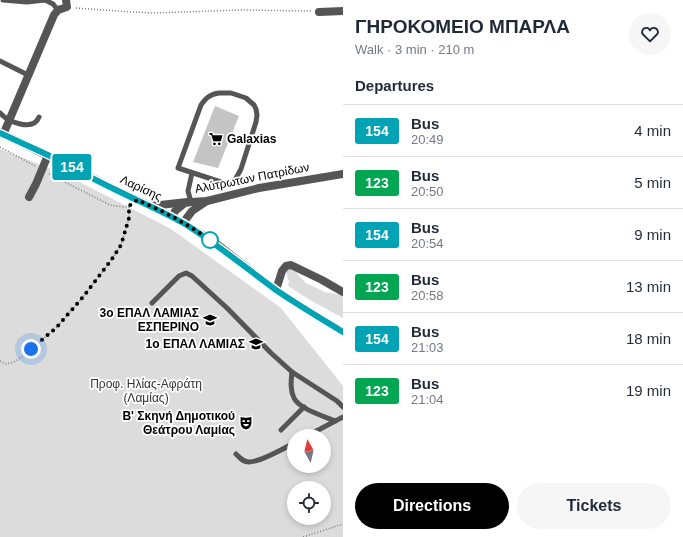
<!DOCTYPE html>
<meta charset="utf-8">
<style>
:root{--surface:#fff;--page:#f6f6f7;--text:#1f2937;--muted:#747a83;--line:#e0e1e3;--accent:#000}
body{margin:0;font-family:Helvetica,sans-serif;background:var(--page);color:var(--text);height:100vh;display:flex;flex-direction:column;font-size:15px;white-space:nowrap}
*{box-sizing:border-box;margin:0}
p{font-size:13px;color:var(--muted)}
.icon{flex:none;width:22px;height:22px;fill:none;stroke:currentColor;stroke-width:2;stroke-linecap:round;stroke-linejoin:round}
.map{position:relative;flex:1;overflow:hidden}
.side{display:flex;flex-direction:column;background:var(--surface);width:340px}
.side>*{flex:none}
.badge{padding:0 8px;border-radius:3px;font-size:14px;line-height:26px}
.needle{width:26px;rotate:352deg}
.buttons{position:absolute;left:287px;top:429px;display:grid;gap:8px}
.buttons a{display:grid;place-items:center;width:44px;height:44px;border-radius:50%;background:var(--surface);box-shadow:0 2px 6px #0003;font-size:20px}
.you{position:absolute;width:20px;height:20px;margin:-10px;border:3px solid #fff;border-radius:50%;background:#1a73e8;box-shadow:0 0 0 6px #1a73e833}
.map>.badge{position:absolute;translate:-50% -50%;box-shadow:0 0 0 2px #fff}
h2{padding:0 12px;font-size:15px;line-height:36px}
.round{display:grid;place-items:center;flex:none;width:42px;height:42px;border-radius:21px;background:var(--page)}
.overview{display:flex;align-items:center;justify-content:space-between;height:68px;padding:0 12px}
h1{font-size:19px;font-weight:700;line-height:30px}
.action{display:flex;gap:8px;margin-top:auto;padding:8px 12px}
.action a{flex:1;height:46px;border-radius:24px;background:var(--accent);color:#fff;font-size:16px;font-weight:700;line-height:46px;text-align:center}
.action a+a{background:var(--page);color:var(--text)}
ul{padding:0;list-style:none}
li{display:flex;align-items:center;gap:12px;height:52px;padding:0 12px;border-top:1px solid var(--line)}
li div{flex:1}
li b{display:block;font-size:15px}
li em{font-style:normal}
li .badge{min-width:44px;font-weight:700;text-align:center}
main{display:flex;flex:1;min-height:0}
.map>svg:first-child{display:block}
.green{fill:#dcdcdc;fill-rule:evenodd}
.building{fill:#c4c4c4}
.lines{fill:none;stroke-linecap:round;stroke-linejoin:round}
.path{stroke:#777;stroke-width:1.5;stroke-dasharray:1 2;stroke-linecap:butt}
.service{stroke:#555;stroke-width:5}
.minor{stroke:#555;stroke-width:8}
.secondary{stroke:#222;stroke-width:8}
.line-casing{stroke:#fff;stroke-width:9}
.line{stroke:#00a3b4;stroke-width:6}
.walk{stroke:#000;stroke-width:4;stroke-dasharray:0 7.2}
.stop-dot{fill:#fff;stroke:#00a3b4;stroke-width:2}
.labels{text-anchor:middle;dominant-baseline:central;stroke-width:3.5;stroke-linejoin:round;paint-order:stroke}
.poi-label{font-size:12px;font-weight:bold;fill:#000;stroke:#fff;text-anchor:end}
.street-label{font-size:12px;fill:#000;stroke:#fff}
.park-label{font-size:12px;fill:#333;stroke:#fff}
</style>
<main>
<div class="map">
<svg width="343" height="537" viewBox="0 0 343 537">
<rect width="100%" height="100%" fill="#fff"/>
<g class="green">
<path d="M 0,149 L 62,173 L 171,229 L 281,308 L 343,386 L 343,537 L 0,537 ZM 294,436 L 324,436 L 324,466 L 294,466 ZM 294,488 L 324,488 L 324,518 L 294,518 Z"/>
<path d="M 292,268 L 295,269 L 298,275 L 306,283 L 325,292 L 341,295 L 343,298 L 343,318 L 310,300 L 288,286 L 289,281 L 286,272 L 288,269 Z"/>
</g>
<path class="building" d="M 215,106 L 239,116 L 218,168 L 193,162 Z"/>
<g class="lines">
<g class="path">
<path d="M 76,8 L 132,12 L 151,13 L 242,10 L 312,11"/>
<path d="M 0,147 L 35,166"/>
<path d="M 49,174 L 110,205 L 123,207 L 129,206"/>
<path d="M 0,361 L 6,364 L 14,362 L 23,356 L 56,328 L 83,297 L 112,259 L 121,245 L 129,218 L 129,206"/>
<path d="M 303,537 L 343,524"/>
</g>
<g class="service">
<path d="M 3,0 L 27,2 L 45,0 L 53,4 L 58,10"/>
<path d="M 0,61 L 28,75"/>
<path d="M 219,93 L 231,93 L 246,98 L 254,105 L 256,109 L 257,115 L 256,122 L 241,169 L 235,180 L 232,182 L 227,184 L 178,168 L 201,105 C 206,98 210,94 219,93 Z"/>
<path d="M 0,113 C 8,122 33,132 39,117"/>
<path d="M 191,202 L 188,191 L 192,173"/>
<path d="M 152,303 L 179,276 L 186,273 L 192,276 L 227,308 L 271,353 L 292,372 L 337,401 L 343,407"/>
<path d="M 292,372 C 291,381 290,390 294,398 C 299,409 324,416 335,421"/>
<path d="M 281,430 L 304,407"/>
<path d="M 307,436 L 343,417"/>
<path d="M 236,454 C 240,458 243,462 249,462 C 259,462 285,448 294,443"/>
</g>
<g class="minor">
<path d="M 319,12 L 343,11"/>
<path d="M 3,135 L 54,15 L 58,10 L 67,7 L 66,0"/>
<path d="M 29,197 L 36,184 L 48,155"/>
<path d="M 151,206 L 187,202"/>
<path d="M 172,217 L 175,211 L 185,203 L 191,202 L 207,201 L 259,188 L 343,174"/>
<path d="M 183,223 L 192,211 L 207,201"/>
<path d="M 276,290 L 282,271 L 286,266 L 291,265 L 322,280 L 343,292"/>
</g>
<path class="secondary" d="M 0,133 C 38,150 75,169 112,188 C 136,200 162,210 185,224 C 194,230 203,235 211,240 C 233,256 254,274 276,290 C 298,305 320,318 343,332"/>
</g>
<g class="lines">
<g class="line-casing">
<path id="line" d="M 0,133 C 17,141 33,148 50,156 C 71,167 93,179 114,189 C 138,201 162,211 185,224 C 217,244 246,268 276,290 C 298,305 320,318 343,332"/>
</g>
<use href="#line" class="line"/>
<path class="walk" d="M 31,349 L 56,328 L 83,297 L 112,259 L 121,245 L 129,218 L 129,206 L 137,200 C 162,210 189,225 210,240"/>
</g>
<defs>
<g id="supermarket-bare" transform="scale(1.08)"><path d="M-6-5.5h2.5l.6 2H6L4.5 2H-2.5L-4.4-4H-6ZM-1.5 3.2a1.3 1.3 0 1 0 .1 0ZM3 3.2a1.3 1.3 0 1 0 .1 0Z" fill="#000" stroke="#fff" stroke-width="2.5" paint-order="stroke"/></g>
<g id="school-bare" transform="scale(1.08)"><path d="M0-5L7-2L0 1L-7-2ZM-4 1L0 2.5L4 1V4Q0 6-4 4Z" fill="#000" stroke="#fff" stroke-width="2.5" paint-order="stroke"/></g>
<g id="theatre-bare" transform="scale(1.08)"><path d="M-5-5.5Q0-4 5-5.5V0Q5 5 0 6Q-5 5-5 0ZM-3.3-2.5H-1v1.5H-3.3ZM1-2.5H3.3v1.5H1ZM-2.8 1Q0 5.5 2.8 1Z" fill="#000" stroke="#fff" stroke-width="2.5" paint-order="stroke"/></g>
</defs>
<g fill-rule="evenodd">
<use href="#supermarket-bare" x="216" y="139"/>
<use href="#school-bare" x="210" y="320"/>
<use href="#school-bare" x="256" y="344"/>
<use href="#theatre-bare" x="246" y="423"/>
</g>
<circle class="stop-dot" cx="210" cy="240" r="8"/>
<g class="labels">
<g class="poi-label">
<text x="227" y="139" text-anchor="start">Galaxias</text>
<text x="199" y="313">3ο ΕΠΑΛ ΛΑΜΙΑΣ<tspan x="199" dy="14">ΕΣΠΕΡΙΝΟ</tspan></text>
<text x="245" y="344">1ο ΕΠΑΛ ΛΑΜΙΑΣ</text>
<text x="235" y="416">Β' Σκηνή Δημοτικού<tspan x="235" dy="14">Θεάτρου Λαμίας</tspan></text>
</g>
<g class="street-label">
<text transform="translate(252 178) rotate(-11)">Αλύτρωτων Πατρίδων</text>
<text transform="translate(141 188) rotate(25)">Λαρίσης</text>
</g>
<g class="park-label">
<text x="146" y="384">Προφ. Ηλίας-Αφράτη<tspan x="146" dy="14">(Λαμίας)</tspan></text>
</g>
</g>
</svg>
<div class="buttons">
<a><svg class="needle" viewBox="-14 -14 28 28"><path d="M0-13l5 13h-10z" fill="#e53935"/><path d="M0 13l5-13h-10z" fill="#747a83"/></svg></a>
<a><svg class="icon" aria-label="locate" viewBox="0 0 24 24"><circle cx="12" cy="12" r="6"/><path d="M12 2v4M12 18v4M2 12h4M18 12h4"/></svg></a>
</div>
<div class="you" style="left:31px;top:349px"></div>
<b class="badge" style="left:72px;top:167px;background:#00a3b4;color:#fff">154</b>
</div>
<section class="side">
<div class="overview"><div><h1>ΓΗΡΟΚΟΜΕΙΟ ΜΠΑΡΛΑ</h1><p>Walk · 3 min · 210 m</p></div><a class="round"><svg class="icon" aria-label="heart" viewBox="0 0 24 24"><path d="M12 20l-8-8c-3-5 5-10 8-4 3-6 11-1 8 4z"/></svg></a></div>
<h2>Departures</h2>
<ul>
<li><span class="badge" style="background:#00a3b4;color:#fff">154</span><div><b>Bus</b><p>20:49</p></div><em>4 min</em></li>
<li><span class="badge" style="background:#00a651;color:#fff">123</span><div><b>Bus</b><p>20:50</p></div><em>5 min</em></li>
<li><span class="badge" style="background:#00a3b4;color:#fff">154</span><div><b>Bus</b><p>20:54</p></div><em>9 min</em></li>
<li><span class="badge" style="background:#00a651;color:#fff">123</span><div><b>Bus</b><p>20:58</p></div><em>13 min</em></li>
<li><span class="badge" style="background:#00a3b4;color:#fff">154</span><div><b>Bus</b><p>21:03</p></div><em>18 min</em></li>
<li><span class="badge" style="background:#00a651;color:#fff">123</span><div><b>Bus</b><p>21:04</p></div><em>19 min</em></li>
</ul>
<div class="action"><a>Directions</a><a>Tickets</a></div>
</section>
</main>
